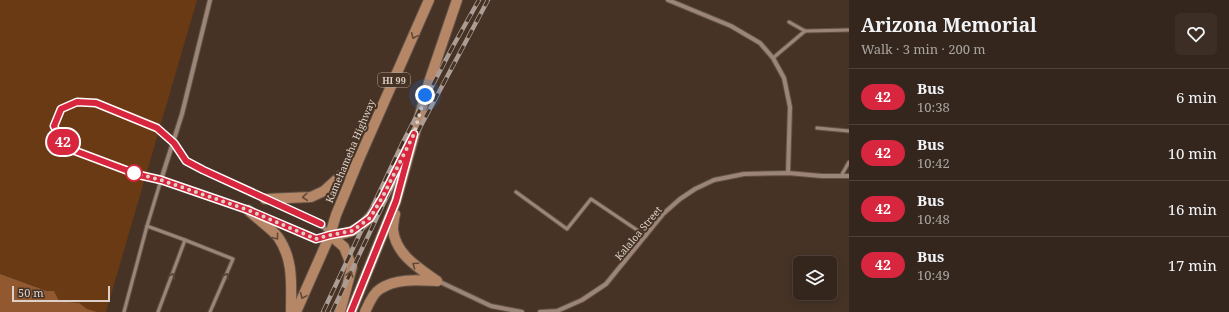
<!DOCTYPE html>
<meta charset="utf-8">
<style>
:root{--surface:#34261c;--page:#3c2e25;--text:#f1f3f6;--muted:#a9a5a3;--line:#4e433b}
body{margin:0;font-family:"Noto Serif",serif;background:var(--page);color:var(--text);height:100vh;display:flex;flex-direction:column;font-size:15px;white-space:nowrap}
*{box-sizing:border-box;margin:0}
p{font-size:13px;color:var(--muted)}
.icon{flex:none;width:22px;height:22px;fill:none;stroke:currentColor;stroke-width:2;stroke-linecap:round;stroke-linejoin:round}
.map{position:relative;flex:1;overflow:hidden}
.drawer{display:flex;flex-direction:column;background:var(--surface);width:380px}
.drawer>*{flex:none}
.badge{padding:0 8px;border-radius:13px;font-size:14px;line-height:26px}
.tools{position:absolute;left:793px;top:256px;display:grid;gap:8px}
.tools a{display:grid;place-items:center;width:44px;height:44px;border-radius:6px;background:var(--surface);box-shadow:0 2px 10px #0003,0 0 0 1px var(--line);font-size:20px}
.scale{position:absolute;left:12px;bottom:10px;width:98px;box-sizing:border-box;padding-left:4px;border:2px solid #dcd0c8;border-top:0;font-size:11px;line-height:14px;white-space:nowrap;color:#dcd0c8;-webkit-text-stroke:3px #463326;paint-order:stroke}
.you{position:absolute;width:20px;height:20px;margin:-10px;border:3px solid #fff;border-radius:50%;background:#1a73e8;box-shadow:0 0 0 6px #1a73e833}
.map>.badge{position:absolute;translate:-50% -50%;box-shadow:0 0 0 2px #fff}
.round{display:grid;place-items:center;flex:none;width:42px;height:42px;border-radius:6px;background:var(--page)}
.summary{display:flex;align-items:center;justify-content:space-between;height:68px;padding:0 12px}
h1{font-size:19px;font-weight:700;line-height:30px}
ul{padding:0;list-style:none}
li{display:flex;align-items:center;gap:12px;height:56px;padding:0 12px;border-top:1px solid var(--line)}
li div{flex:1}
li b{display:block;font-size:15px}
li em{font-style:normal}
li .badge{min-width:44px;font-weight:700;text-align:center}
main{display:flex;flex:1;min-height:0}
.map>svg:first-child{display:block}
.green{fill:#6a3a14}
.water{fill:#925930}
.lines{fill:none;stroke-linecap:round;stroke-linejoin:round}
.lane-casing{stroke:#615146;stroke-width:5}
.street-casing{stroke:#615146;stroke-width:6}
.primary-casing{stroke:#615146;stroke-width:12}
.lane{stroke:#9c8576;stroke-width:3}
.street{stroke:#9c8576;stroke-width:4}
.primary{stroke:#b58767;stroke-width:10}
.rail-casing{stroke:#ac9d94;stroke-width:4.5}
.rail{stroke:#463326;stroke-width:3;stroke-dasharray:9;stroke-linecap:butt}
.oneway{stroke:#624836}
.oneway2{stroke:#574336}
.line-casing{stroke:#fff;stroke-width:9}
.line{stroke:#d7263d;stroke-width:6}
.walk{stroke:#dcd0c8;stroke-width:4;stroke-dasharray:0 7.2}
.stop-dot{fill:#fff;stroke:#d7263d;stroke-width:2}
.labels{text-anchor:middle;dominant-baseline:central;stroke-width:4;stroke-linejoin:round;paint-order:stroke}
.shield{fill:#463326;stroke:#afa197;stroke-width:1}
.shield-label{font-size:9px;font-weight:bold;fill:#dcd0c8}
.street-label{font-size:10px;fill:#dcd0c8;stroke:#463326}
</style>
<main>
<div class="map">
<svg width="849" height="312" viewBox="0 0 849 312">
<rect width="100%" height="100%" fill="#463326"/>
<path class="green" d="M 0,0 L 197,0 L 106,312 L 97,312 L 87,309 L 79,303 L 59,301 L 47,291 L 37,287 L 0,274 Z"/>
<path class="water" d="M 0,274 L 47,291 L 54,291 L 59,301 L 79,303 L 87,309 L 97,312 L 0,312 Z"/>
<g class="lines">
<g class="lane-casing">
<g id="lane">
<path d="M 789,22 L 805,31"/>
<path d="M 773,58 L 805,31 L 849,30"/>
<path d="M 817,128 L 849,131"/>
<path d="M 841,176 L 849,162"/>
<path d="M 516,192 L 567,229 L 591,199 L 646,236"/>
<path d="M 147,226 L 185,240 L 158,312"/>
<path d="M 185,240 L 233,259 L 210,312"/>
<path d="M 124,312 L 147,226 L 161,180 L 139,175 L 70,149 L 61,140 L 54,126 L 61,109 L 77,102 L 96,103 L 157,128 L 174,143"/>
</g>
</g>
<g class="street-casing">
<g id="street">
<path d="M 210,0 L 182,114 L 161,180 L 248,210"/>
<path d="M 668,0 L 731,26 L 760,43 L 773,58 L 784,78 L 790,107 L 788,173"/>
<path d="M 174,143 L 186,161 L 265,199"/>
<path d="M 260,215 L 316,239 L 330,235 L 321,224 L 271,202"/>
<path d="M 438,281 L 491,306 L 522,312"/>
<path d="M 540,312 L 557,311 L 582,300 L 606,284 L 663,214 L 680,199 L 695,189 L 714,180 L 744,174 L 788,173 L 822,176 L 849,176"/>
</g>
</g>
<g class="primary-casing">
<g id="primary">
<path d="M 265,199 L 311,197 L 324,191 L 356,162"/>
<path d="M 248,210 C 256,218 272,229 278,237 C 294,260 291,285 291,312"/>
<path d="M 395,214 C 394,219 393,225 393,230 C 396,255 419,268 437,281"/>
<path d="M 330,235 C 337,234 346,234 352,231 C 377,221 392,178 403,155"/>
<path d="M 330,235 L 344,247 L 352,267 L 340,312"/>
<path d="M 296,312 L 330,235 L 336,215 L 359,159 L 429,0"/>
<path d="M 351,312 L 396,201 L 429,82 L 457,0"/>
<path d="M 365,312 C 368,305 373,293 380,289 C 396,278 418,280 437,281"/>
</g>
</g>
<use href="#lane" class="lane"/>
<use href="#street" class="street"/>
<use href="#primary" class="primary"/>
<g class="rail-casing">
<g id="rail">
<path d="M 323,312 L 403,142 L 452,48 L 479,0"/>
<path d="M 332,312 L 416,135 L 488,0"/>
</g>
</g>
<use href="#rail" class="rail"/>
</g>
<defs><path id="oneway-chevron" d="M-2-3.5L2.5 0L-2 3.5" fill="none" stroke-width="1.6" stroke-linecap="round" stroke-linejoin="round"/></defs>
<g class="oneway">
<use href="#oneway-chevron" transform="translate(414 36) rotate(114)"/>
<use href="#oneway-chevron" transform="translate(305 197) rotate(175)"/>
<use href="#oneway-chevron" transform="translate(276 237) rotate(52)"/>
<use href="#oneway-chevron" transform="translate(415 265) rotate(-145)"/>
<use href="#oneway-chevron" transform="translate(350 274) rotate(-75)"/>
<use href="#oneway-chevron" transform="translate(303 296) rotate(114)"/>
</g>
<g class="oneway2">
<use href="#oneway-chevron" transform="translate(172 276) rotate(-69)"/>
<use href="#oneway-chevron" transform="translate(226 276) rotate(-66)"/>
</g>
<g class="lines">
<g class="line-casing">
<path id="line" d="M 321,224 L 203,170 L 186,161 L 174,143 L 157,128 L 96,103 L 77,102 L 61,109 L 54,126 L 61,140 L 70,149 L 139,175 L 161,180 L 248,210 L 316,239 L 330,235 L 352,231 L 370,218 L 382,198 L 414,134 L 396,201 L 351,312"/>
</g>
<use href="#line" class="line"/>
<path class="walk" d="M 134,173 L 161,180 L 248,210 L 316,239 L 330,235 L 352,231 L 370,218 L 382,198 L 414,134 L 425,95"/>
</g>
<circle class="stop-dot" cx="134" cy="173" r="8"/>
<g class="labels">
<rect class="shield" x="378" y="73" width="32" height="14" rx="3"/>
<g class="shield-label">
<text x="394" y="80">HI 99</text>
</g>
<g class="street-label">
<text transform="translate(350 151) rotate(-67)">Kamehameha Highway</text>
<text transform="translate(638 233) rotate(-50)">Kalaloa Street</text>
</g>
</g>
</svg>
<div class="tools">
<a><svg class="icon" aria-label="layers" viewBox="0 0 24 24"><path d="M12 4l9 5-9 5-9-5zM3 14l9 5 9-5"/></svg></a>
</div>
<div class="scale">50 m</div>
<div class="you" style="left:425px;top:95px"></div>
<b class="badge" style="left:63px;top:142px;background:#d7263d;color:#fff">42</b>
</div>
<section class="drawer">
<div class="summary"><div><h1>Arizona Memorial</h1><p>Walk · 3 min · 200 m</p></div><a class="round"><svg class="icon" aria-label="heart" viewBox="0 0 24 24"><path d="M12 20l-8-8c-3-5 5-10 8-4 3-6 11-1 8 4z"/></svg></a></div>
<ul>
<li><span class="badge" style="background:#d7263d;color:#fff">42</span><div><b>Bus</b><p>10:38</p></div><em>6 min</em></li>
<li><span class="badge" style="background:#d7263d;color:#fff">42</span><div><b>Bus</b><p>10:42</p></div><em>10 min</em></li>
<li><span class="badge" style="background:#d7263d;color:#fff">42</span><div><b>Bus</b><p>10:48</p></div><em>16 min</em></li>
<li><span class="badge" style="background:#d7263d;color:#fff">42</span><div><b>Bus</b><p>10:49</p></div><em>17 min</em></li>
</ul>
</section>
</main>
